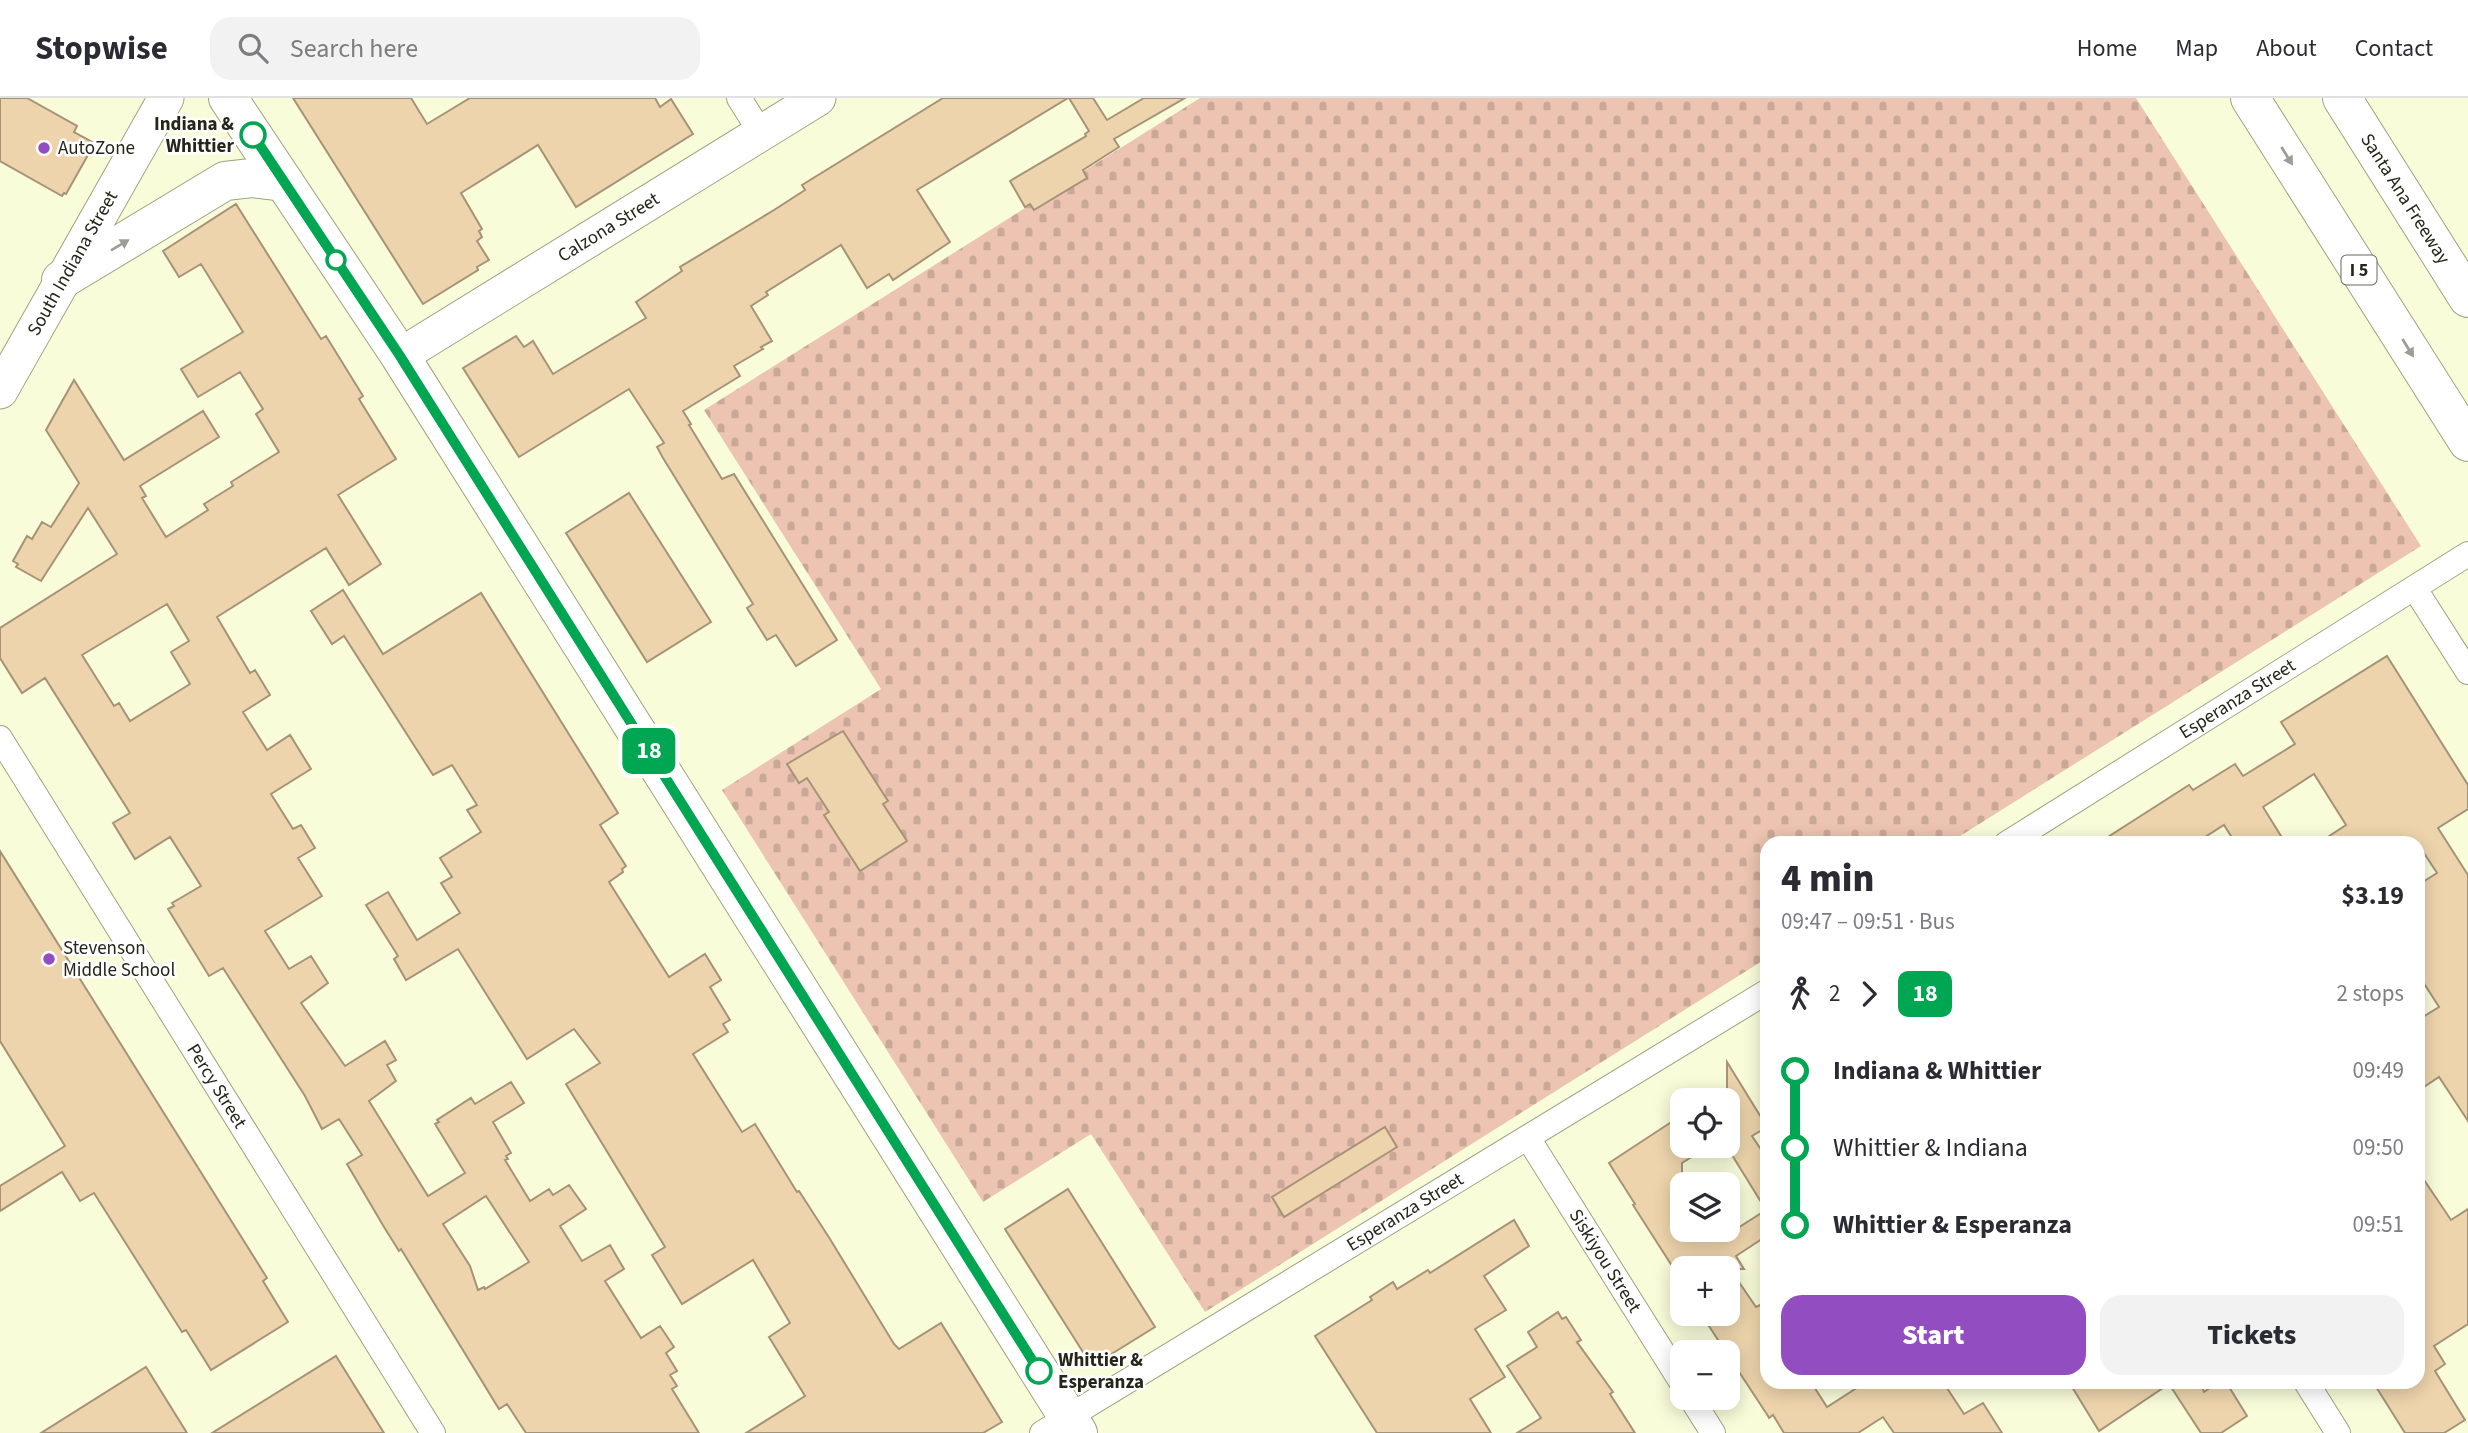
<!DOCTYPE html>
<meta charset="utf-8">
<style>
:root{--surface:#fff;--page:#f2f2f3;--text:#2b2b33;--muted:#7c7c81;--line:#e1e1e2;--accent:#924dc0}
body{margin:0;font-family:"Source Sans 3",sans-serif;background:var(--page);color:var(--text);height:100vh;display:flex;flex-direction:column;font-size:26px;white-space:nowrap}
*{box-sizing:border-box;margin:0}
p{font-size:23px;color:var(--muted)}
.icon{flex:none;width:38px;height:38px;fill:none;stroke:currentColor;stroke-width:2;stroke-linecap:round;stroke-linejoin:round}
.map{position:relative;flex:1;overflow:hidden}
.details{position:absolute;left:1760px;top:738px;width:665px;height:553px;display:flex;flex-direction:column;background:var(--surface);border-radius:21px;box-shadow:0 4px 18px #0003}
.details>*{flex:none}
.badge{padding:0 14px;border-radius:10px;font-size:24px;line-height:46px}
.buttons{position:absolute;left:1670px;top:990px;display:grid;gap:14px}
.buttons a{display:grid;place-items:center;width:70px;height:70px;border-radius:14px;background:var(--surface);box-shadow:0 4px 18px #0003;font-size:35px}
.map>.badge{position:absolute;translate:-50% -50%;box-shadow:0 0 0 4px #fff}
.legs{display:flex;align-items:center;gap:10px;height:77px;padding:0 21px;font-size:23px}
.legs p{margin-inline-start:auto}
.headline{display:flex;align-items:center;justify-content:space-between;height:119px;padding:0 21px}
h1{font-size:38px;font-weight:800;line-height:52px}
.action{display:flex;gap:14px;margin-top:auto;padding:14px 21px}
.action a{flex:1;height:80px;border-radius:21px;background:var(--accent);color:#fff;font-size:28px;font-weight:800;line-height:80px;text-align:center}
.action a+a{background:var(--page);color:var(--text)}
ul{padding:0 21px;list-style:none}
li{display:flex;align-items:center;gap:24px;height:77px;font-size:26px}
li i{display:grid;place-items:center;width:10px;height:100%;margin:0 9px;background:currentColor}
li i::after{content:'';width:18px;height:18px;margin:-9px;border:5px solid;border-radius:50%;background:var(--surface)}
li p{margin-inline-start:auto}
li:first-child i{background:linear-gradient(#0000 50%,currentColor 0)}
li:last-child i{background:linear-gradient(currentColor 50%,#0000 0)}
header{display:flex;align-items:center;gap:42px;box-sizing:border-box;height:98px;padding:0 35px;background:var(--surface);border-bottom:2px solid var(--line)}
header strong{font-size:33px}
nav{display:flex;gap:38px;margin-inline-start:auto;font-size:24px}
.search{width:490px;height:63px;background:var(--page);display:flex;align-items:center;gap:18px;box-sizing:border-box;padding:0 24px;border-radius:21px;color:var(--muted);font-size:26px}
.map>svg:first-child{display:block}
.cemetery{fill:url(#cemetery-stones)}
.building{fill:#edd4ac;stroke:#a69377;stroke-width:2;fill-rule:evenodd}
.lines{fill:none;stroke-linecap:round;stroke-linejoin:round}
.street-casing{stroke:#9ea180;stroke-width:26}
.secondary-casing{stroke:#9ea180;stroke-width:37}
.primary-casing{stroke:#9ea180;stroke-width:40}
.highway-casing{stroke:#9ea180;stroke-width:40}
.street{stroke:#fff;stroke-width:24}
.secondary{stroke:#fff;stroke-width:35}
.primary{stroke:#fff;stroke-width:38}
.highway{stroke:#fff;stroke-width:38}
.oneway{fill:#9d9d98}
.line-1-casing{stroke:#fff;stroke-width:16}
.line-1{stroke:#00a651;stroke-width:10}
.stop-1-dot{fill:#fff;stroke:#00a651;stroke-width:3.5}
.poi-dot{fill:#924dc0;stroke:#fff;stroke-width:2.5}
.labels{text-anchor:middle;dominant-baseline:central;stroke-width:5;stroke-linejoin:round;paint-order:stroke}
.shield{fill:#fff;stroke:#66675e;stroke-width:2}
.shield-label{font-size:18px;font-weight:bold;fill:#252619}
.stop-label{font-size:19px;font-weight:bold;fill:#252619;stroke:#fff;text-anchor:end}
.poi-label{font-size:19px;fill:#252619;stroke:#fff;text-anchor:start}
.street-label{font-size:19px;fill:#252619;stroke:#fff}
</style>
<header>
<strong>Stopwise</strong>
<div class="search"><svg class="icon" aria-label="search" viewBox="0 0 24 24"><circle cx="10" cy="10" r="6"/><path d="M15 15l6 6"/></svg>Search here</div>
<nav><a>Home</a><a>Map</a><a>About</a><a>Contact</a></nav>
</header>
<div class="map">
<svg width="2468" height="1335" viewBox="0 0 2468 1335">
<defs>
<pattern id="cemetery-stones" width="16" height="16" patternUnits="userSpaceOnUse" patternTransform="scale(1.75)"><rect width="16" height="16" fill="#ecc4b1"/><path d="M2 7V4a2 2 0 0 1 4 0v3zM10 15v-3a2 2 0 0 1 4 0v3z" fill="#caa898"/></pattern>
</defs>
<rect width="100%" height="100%" fill="#f9fcd9"/>
<path class="cemetery" d="M 1200,0 L 2136,0 L 2421,448 L 1949,745 L 1768,746 L 1767,860 L 1205,1214 L 1091,1036 L 983,1104 L 722,692 L 881,591 L 704,312 Z"/>
<g class="building">
<path d="M 0,0 L 27,0 L 77,28 L 74,34 L 92,44 L 85,56 L 88,57 L 66,96 L 64,95 L 62,98 L 0,63 Z"/>
<path d="M 293,0 L 411,0 L 427,26 L 470,0 L 655,0 L 660,9 L 671,1 L 693,36 L 576,109 L 538,47 L 461,95 L 482,131 L 479,133 L 482,139 L 477,143 L 489,162 L 477,169 L 478,172 L 423,206 Z"/>
<path d="M 943,0 L 1068,0 L 917,92 L 950,144 L 893,182 L 889,176 L 867,190 L 841,147 L 766,194 L 768,197 L 751,208 L 772,243 L 761,249 L 763,251 L 734,268 L 740,278 L 683,313 L 691,326 L 689,327 L 722,381 L 734,376 L 837,542 L 796,568 L 776,537 L 767,542 L 747,510 L 753,506 L 663,360 L 657,349 L 664,345 L 629,291 L 519,359 L 463,270 L 516,238 L 524,249 L 533,243 L 553,276 L 646,220 L 636,204 L 682,173 L 680,169 L 774,112 L 805,92 L 802,87 Z"/>
<path d="M 1069,0 L 1093,0 L 1107,22 L 1144,0 L 1185,0 L 1114,41 L 1119,49 L 1083,72 L 1087,80 L 1034,112 L 1030,106 L 1025,109 L 1010,83 L 1086,38 L 1085,36 L 1089,33 Z"/>
<path d="M 236,106 L 321,241 L 326,238 L 363,298 L 359,301 L 396,361 L 338,397 L 381,466 L 349,487 L 326,450 L 217,519 L 250,575 L 255,572 L 270,597 L 243,614 L 267,652 L 290,637 L 311,671 L 271,696 L 293,731 L 301,727 L 315,750 L 298,760 L 322,798 L 265,833 L 289,871 L 311,858 L 328,885 L 301,905 L 345,968 L 385,943 L 396,962 L 387,967 L 396,983 L 369,1003 L 428,1098 L 465,1075 L 435,1026 L 439,1024 L 437,1022 L 471,1000 L 475,1006 L 511,984 L 524,1005 L 493,1024 L 511,1055 L 506,1058 L 508,1061 L 505,1062 L 530,1103 L 549,1091 L 553,1097 L 569,1087 L 586,1111 L 560,1128 L 582,1163 L 610,1147 L 624,1171 L 605,1183 L 641,1240 L 660,1228 L 674,1249 L 666,1255 L 677,1273 L 670,1277 L 677,1288 L 672,1291 L 699,1335 L 526,1335 L 507,1306 L 499,1311 L 401,1151 L 399,1153 L 384,1129 L 347,1066 L 362,1057 L 339,1021 L 322,1031 L 305,998 L 223,870 L 209,878 L 168,811 L 174,808 L 172,805 L 201,788 L 170,739 L 135,761 L 113,725 L 130,715 L 45,580 L 22,595 L 0,560 L 0,530 L 117,456 L 88,410 L 41,483 L 16,469 L 18,466 L 13,463 L 27,438 L 32,441 L 42,424 L 51,429 L 79,385 L 46,332 L 74,282 L 124,362 L 203,313 L 219,339 L 140,388 L 146,398 L 142,400 L 166,439 L 208,412 L 204,406 L 233,388 L 231,384 L 279,354 L 256,316 L 263,311 L 240,274 L 198,299 L 181,271 L 243,234 L 201,166 L 179,179 L 163,153 ZM 167,506 L 189,543 L 171,554 L 190,586 L 130,623 L 119,605 L 114,608 L 82,557 ZM 486,1098 L 529,1164 L 485,1191 L 484,1189 L 478,1192 L 470,1168 L 443,1126 Z"/>
<path d="M 629,395 L 711,524 L 647,564 L 566,435 Z"/>
<path d="M 343,492 L 383,556 L 481,495 L 618,715 L 600,727 L 626,768 L 622,771 L 623,774 L 609,784 L 669,879 L 705,856 L 721,882 L 710,889 L 730,922 L 723,926 L 728,934 L 693,956 L 742,1034 L 755,1026 L 797,1094 L 799,1093 L 830,1141 L 894,1246 L 899,1251 L 941,1225 L 1002,1324 L 983,1335 L 746,1335 L 805,1298 L 769,1239 L 790,1225 L 753,1162 L 682,1206 L 652,1157 L 665,1149 L 566,986 L 600,965 L 574,931 L 527,961 L 458,851 L 406,882 L 394,861 L 398,858 L 366,807 L 388,794 L 417,842 L 460,815 L 441,785 L 452,779 L 440,760 L 481,734 L 467,712 L 477,707 L 452,667 L 433,677 L 344,538 L 332,546 L 311,513 Z"/>
<path d="M 2387,558 L 2468,687 L 2468,711 L 2438,730 L 2468,777 L 2468,1023 L 2439,979 L 2418,993 L 2418,922 L 2439,909 L 2418,876 L 2418,787 L 2437,775 L 2418,746 L 2317,746 L 2346,727 L 2314,676 L 2263,709 L 2286,746 L 2236,746 L 2224,727 L 2194,746 L 2097,746 L 2189,687 L 2193,692 L 2235,666 L 2243,678 L 2295,646 L 2281,624 Z"/>
<path d="M 843,633 L 888,703 L 883,706 L 907,743 L 860,773 L 824,717 L 829,714 L 807,680 L 799,685 L 787,666 Z"/>
<path d="M 0,753 L 267,1180 L 263,1183 L 288,1224 L 211,1272 L 186,1232 L 182,1234 L 94,1095 L 80,1103 L 62,1074 L 0,1113 L 0,1088 L 65,1048 L 0,943 Z"/>
<path d="M 1727,964 L 1767,1029 L 1752,1038 L 1768,1062 L 1768,1137 L 1736,1158 L 1744,1171 L 1730,1171 L 1756,1209 L 1760,1207 L 1768,1220 L 1768,1284 L 1811,1284 L 1827,1309 L 1866,1284 L 1943,1284 L 1964,1316 L 1983,1305 L 2002,1335 L 1894,1335 L 1883,1319 L 1858,1335 L 1784,1335 L 1773,1317 L 1769,1320 L 1768,1318 L 1701,1216 L 1727,1216 L 1727,1171 L 1674,1171 L 1633,1107 L 1635,1106 L 1609,1065 L 1682,1017 L 1682,1048 L 1709,1048 L 1682,1065 L 1682,1132 L 1733,1133 L 1766,1112 L 1727,1049 Z"/>
<path d="M 1385,1029 L 1397,1049 L 1284,1119 L 1272,1099 Z"/>
<path d="M 2418,1073 L 2451,1122 L 2468,1111 L 2468,1226 L 2434,1248 L 2445,1266 L 2435,1273 L 2465,1322 L 2444,1335 L 2405,1335 L 2373,1284 L 2418,1284 Z"/>
<path d="M 1068,1091 L 1155,1229 L 1097,1265 L 1088,1262 L 1005,1131 Z"/>
<path d="M 1514,1122 L 1529,1148 L 1484,1178 L 1506,1212 L 1475,1231 L 1505,1279 L 1470,1301 L 1491,1335 L 1377,1335 L 1315,1238 L 1372,1202 L 1370,1199 L 1393,1184 L 1397,1191 L 1428,1172 L 1430,1175 Z"/>
<path d="M 1558,1214 L 1562,1221 L 1566,1219 L 1581,1242 L 1577,1244 L 1613,1294 L 1610,1296 L 1635,1335 L 1517,1335 L 1541,1320 L 1507,1268 L 1537,1249 L 1528,1234 Z"/>
<path d="M 336,1258 L 384,1335 L 212,1335 Z"/>
<path d="M 146,1269 L 187,1335 L 41,1335 Z"/>
<path d="M 2069,1284 L 2200,1284 L 2204,1294 L 2218,1284 L 2226,1284 L 2247,1318 L 2221,1335 L 2201,1335 L 2169,1286 L 2099,1333 Z"/>
</g>
<g class="lines">
<g class="street-casing">
<g id="street">
<path d="M 739,0 L 761,35"/>
<path d="M 2415,491 L 2468,574"/>
<path id="s1" d="M 0,640 L 433,1335"/>
<path id="s2" d="M 2006,746 L 2468,456"/>
<path id="s3" d="M 1528,1040 L 1682,1285"/>
<path d="M 2306,1284 L 2338,1335"/>
<path d="M 1691,1300 L 1713,1335"/>
<path id="s4" d="M 1042,1335 L 1768,893"/>
</g>
</g>
<g class="secondary-casing">
<g id="secondary">
<path id="s5" d="M 400,258 L 818,0"/>
<path id="s6" d="M 0,293 L 166,0"/>
</g>
</g>
<g class="primary-casing">
<g id="primary">
<path d="M 228,0 L 400,258 L 1078,1335"/>
<path d="M 61,182 L 225,83 L 252,80 L 284,84"/>
</g>
</g>
<g class="highway-casing">
<g id="highway">
<path d="M 2250,0 L 2468,344"/>
<path id="s7" d="M 2342,0 L 2468,200"/>
</g>
</g>
<use href="#street" class="street"/>
<use href="#secondary" class="secondary"/>
<use href="#primary" class="primary"/>
<use href="#highway" class="highway"/>
</g>
<defs><path id="oneway-solid" d="M-6-.8H1V-3.2L6.5 0L1 3.2V.8H-6Z" transform="scale(1.75)"/></defs>
<g class="oneway">
<use href="#oneway-solid" transform="translate(2287 58) rotate(58)"/>
<use href="#oneway-solid" transform="translate(120 147) rotate(-31)"/>
<use href="#oneway-solid" transform="translate(2408 250) rotate(58)"/>
</g>
<g class="lines">
<g class="line-1-casing">
<path id="line-1" d="M 253,37 L 400,258 L 1039,1273"/>
</g>
<use href="#line-1" class="line-1"/>
</g>
<g class="stop-1-dot">
<circle cx="253" cy="37" r="12"/>
<circle cx="336" cy="162" r="9"/>
<circle cx="1039" cy="1273" r="12"/>
</g>
<g class="poi-dot">
<circle cx="44" cy="50" r="7"/>
<circle cx="49" cy="861" r="7"/>
</g>
<g class="labels">
<rect class="shield" x="2341.5" y="157.5" width="35" height="29" rx="5"/>
<g class="shield-label">
<text x="2359" y="172">I 5</text>
</g>
<g class="stop-label">
<text x="234" y="26">Indiana &amp;<tspan x="234" dy="22">Whittier</tspan></text>
<text x="1058" y="1262" text-anchor="start">Whittier &amp;<tspan x="1058" dy="22">Esperanza</tspan></text>
</g>
<g class="poi-label">
<text x="58" y="50">AutoZone</text>
<text x="63" y="850">Stevenson<tspan x="63" dy="22">Middle School</tspan></text>
</g>
<g class="street-label">
<text stroke="none"><textPath href="#s7" startOffset="119">Santa Ana Freeway</textPath></text>
<text stroke="none"><textPath href="#s5" startOffset="245">Calzona Street</textPath></text>
<text stroke="none"><textPath href="#s6" startOffset="147">South Indiana Street</textPath></text>
<text stroke="none"><textPath href="#s2" startOffset="273">Esperanza Street</textPath></text>
<text stroke="none"><textPath href="#s1" startOffset="410">Percy Street</textPath></text>
<text stroke="none"><textPath href="#s4" startOffset="425">Esperanza Street</textPath></text>
<text stroke="none"><textPath href="#s3" startOffset="145">Siskiyou Street</textPath></text>
</g>
</g>
</svg>
<div class="buttons">
<a><svg class="icon" aria-label="locate" viewBox="0 0 24 24"><circle cx="12" cy="12" r="6"/><path d="M12 2v4M12 18v4M2 12h4M18 12h4"/></svg></a>
<a><svg class="icon" aria-label="layers" viewBox="0 0 24 24"><path d="M12 4l9 5-9 5-9-5zM3 14l9 5 9-5"/></svg></a>
<a>+</a>
<a>−</a>
</div>
<b class="badge" style="left:649px;top:653px;background:#00a651;color:#fff">18</b>
<section class="details">
<div class="headline"><div><h1>4 min</h1><p>09:47 – 09:51 · Bus</p></div><b>$3.19</b></div>
<div class="legs"><svg class="icon" aria-label="walk" viewBox="0 0 24 24"><circle cx="13" cy="4" r="2"/><path d="M13 8l-2 6 4 7M11 14l-3 7M7 12l3-4h3l4 4"/></svg>2<svg class="icon" aria-label="forward" viewBox="0 0 24 24"><path d="M9 5l7 7-7 7"/></svg><b class="badge" style="background:#00a651;color:#fff">18</b><p>2 stops</p></div>
<ul>
<li><i style="color:#00a651"></i><b>Indiana &amp; Whittier</b><p>09:49</p></li>
<li><i style="color:#00a651"></i><span>Whittier &amp; Indiana</span><p>09:50</p></li>
<li><i style="color:#00a651"></i><b>Whittier &amp; Esperanza</b><p>09:51</p></li>
</ul>
<div class="action"><a>Start</a><a>Tickets</a></div>
</section>
</div>
